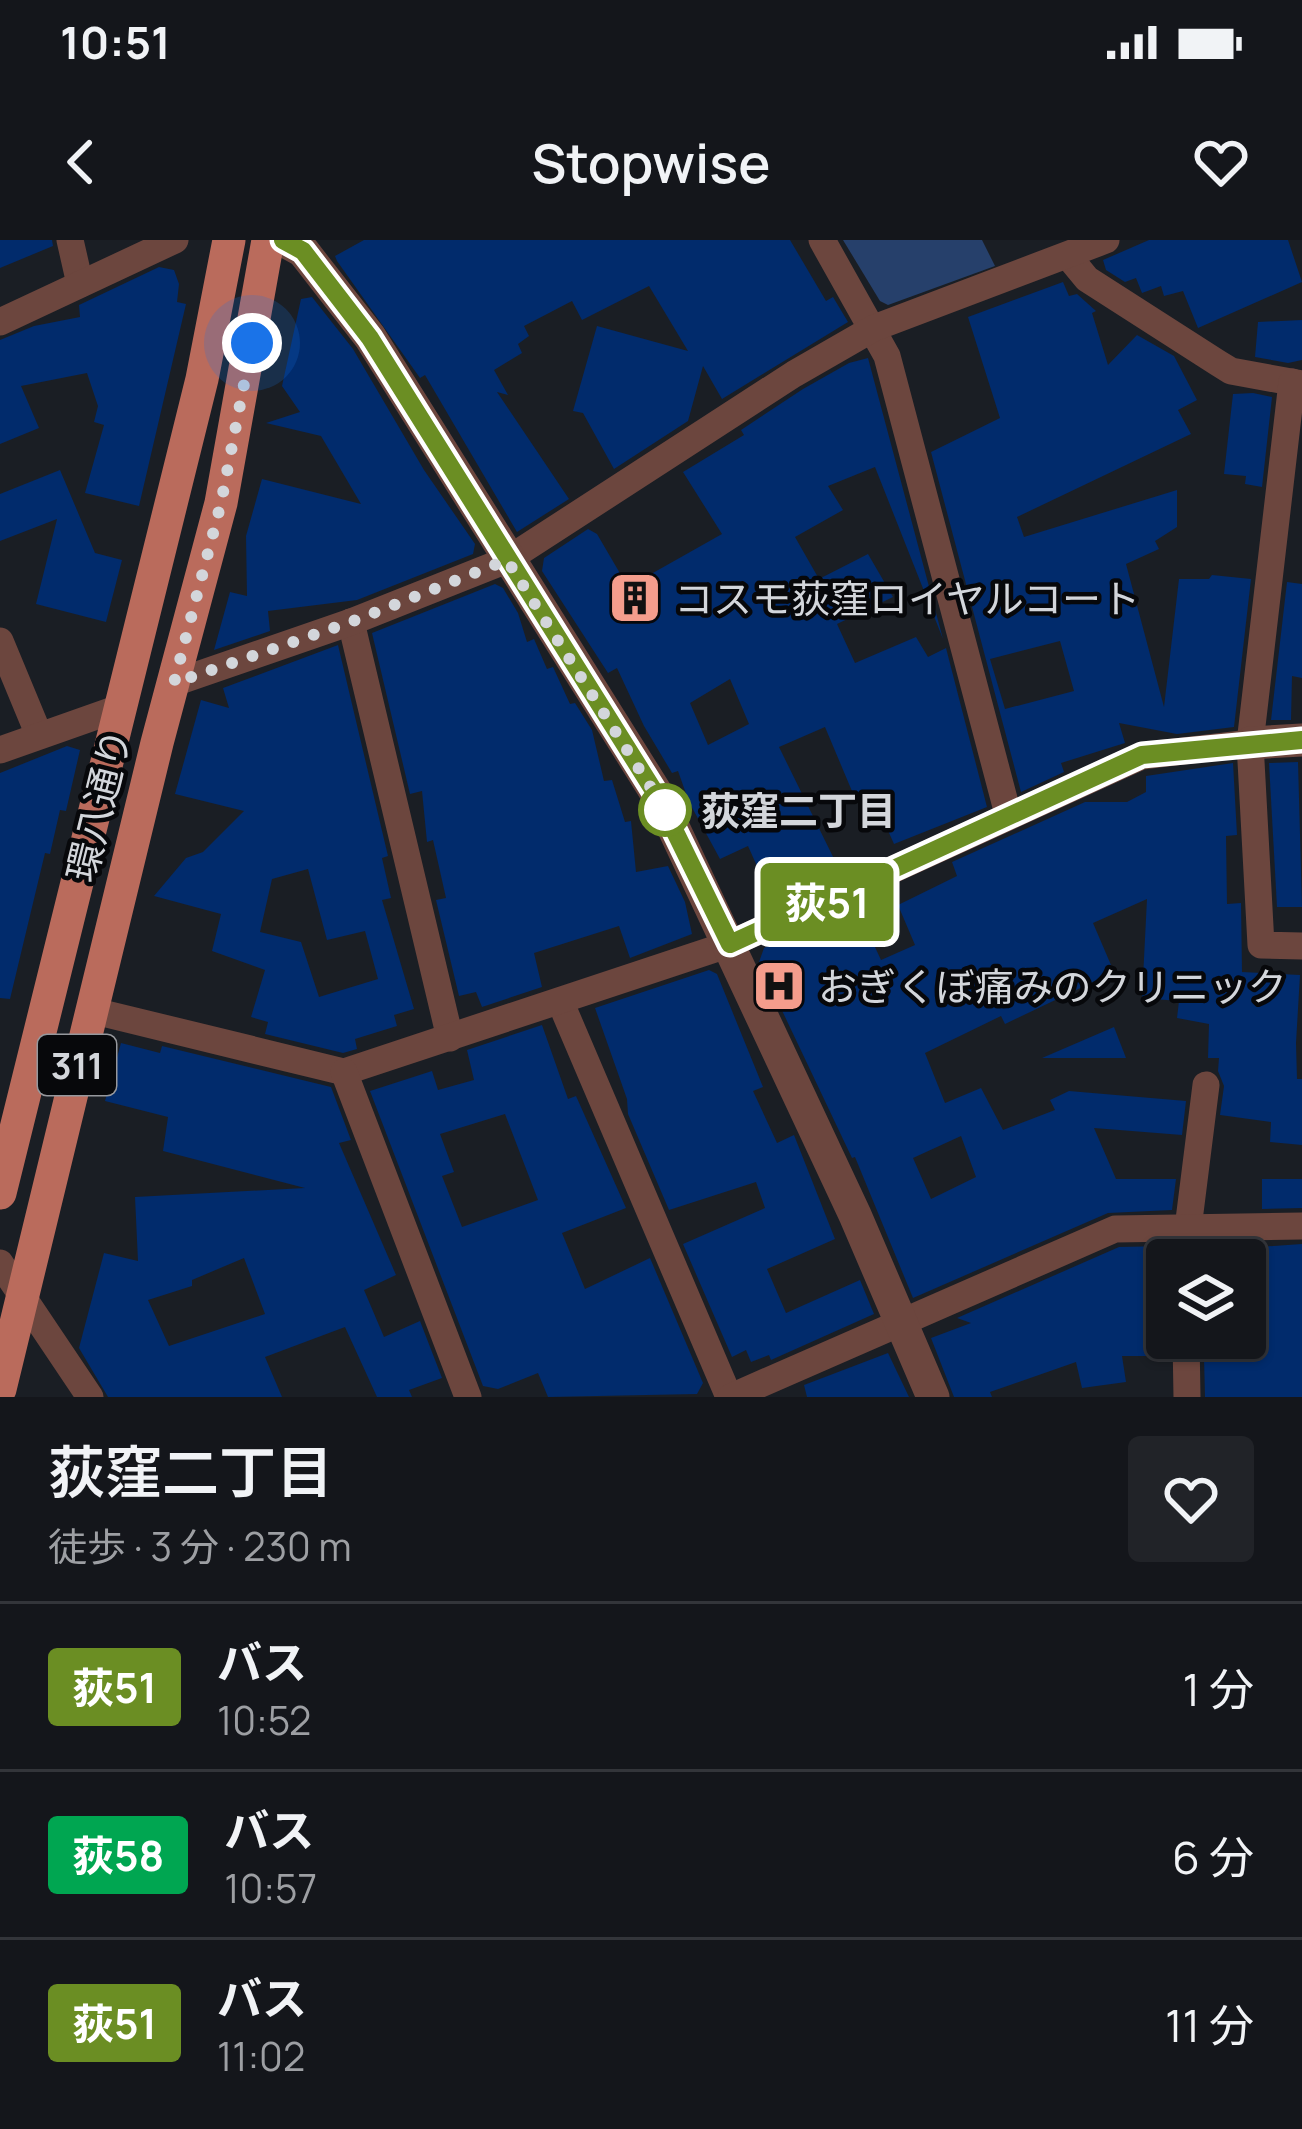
<!DOCTYPE html>
<html lang="ja">
<meta charset="utf-8">
<style>
:root{--surface:#14161b;--page:#212328;--text:#f1f3f6;--muted:#9d9fa3;--line:#33353a}
body{margin:0;font-family:Manrope,"Noto Sans JP",sans-serif;background:var(--page);color:var(--text);height:100vh;display:flex;flex-direction:column;font-size:45px;white-space:nowrap}
*{box-sizing:border-box;margin:0}
p{font-size:39px;color:var(--muted)}
.icon{flex:none;width:66px;height:66px;fill:none;stroke:currentColor;stroke-width:2;stroke-linecap:round;stroke-linejoin:round}
.map{position:relative;height:1157px;overflow:hidden}
.drawer{display:flex;flex-direction:column;background:var(--surface);flex:1}
.drawer>*{flex:none}
.badge{padding:0 24px;border-radius:9px;font-size:42px;line-height:78px}
.controls{position:absolute;left:1146px;top:999px;display:grid;gap:24px}
.controls a{display:grid;place-items:center;width:120px;height:120px;border-radius:12px;background:var(--surface);box-shadow:0 3px 9px #0004,0 0 0 3px var(--line);font-size:60px}
.you{position:absolute;width:60px;height:60px;margin:-30px;border:9px solid #fff;border-radius:50%;background:#1a73e8;box-shadow:0 0 0 18px #1a73e833}
.map>.badge{position:absolute;translate:-50% -50%;box-shadow:0 0 0 6px #fff}
.round{display:grid;place-items:center;flex:none;width:126px;height:126px;border-radius:12px;background:var(--page)}
.summary{display:flex;align-items:center;justify-content:space-between;height:204px;padding:0 48px}
h1{font-size:57px;font-weight:600;line-height:90px}
ul{padding:0;list-style:none}
li{display:flex;align-items:center;gap:36px;height:168px;padding:0 48px;border-top:3px solid var(--line)}
li div{flex:1}
li b{display:block;font-size:45px}
li em{font-style:normal}
li .badge{min-width:132px;font-weight:700;text-align:center}
.status{display:flex;justify-content:space-between;align-items:center;height:84px;padding:0 60px;background:var(--surface);direction:ltr}
.status svg{height:33px;fill:currentColor}
header{display:flex;justify-content:space-between;align-items:center;height:156px;padding:0 48px;background:var(--surface);font-size:54px;font-weight:600}
.map>svg:first-child{display:block}
.green{fill:#26406b}
.building{fill:#012b6c;fill-rule:evenodd}
.lines{fill:none;stroke-linecap:round;stroke-linejoin:round}
.minor{stroke:#6c463e;stroke-width:27}
.tertiary{stroke:#6c463e;stroke-width:33}
.primary{stroke:#ba6b5c;stroke-width:33}
.line-casing{stroke:#fff;stroke-width:27}
.line{stroke:#6b8e23;stroke-width:18}
.walk{stroke:#d3d6db;stroke-width:12;stroke-dasharray:0 21.6}
.stop-dot{fill:#fff;stroke:#6b8e23;stroke-width:6}
.labels{text-anchor:middle;dominant-baseline:central;stroke-width:9;stroke-linejoin:round;paint-order:stroke}
.shield{fill:#07080b;stroke:#96989d;stroke-width:3}
.shield-label{font-size:36px;font-weight:bold;fill:#d3d6db}
.poi-label{font-size:39px;fill:#d3d6db;stroke:#07080b;text-anchor:start}
.street-label{font-size:39px;fill:#d3d6db;stroke:#07080b}
.stop-label{font-size:39px;font-weight:bold;fill:#d3d6db;stroke:#07080b;text-anchor:start}
</style>
<div class="status"><b>10:51</b><svg viewBox="0 0 49 12"><path d="M0 12V9h3v3zM5 12V6h3v6zM10 12V3h3v9zM15 12V0h3v12zM26 1h20v11H26zM47 4h2v5h-2z"/></svg></div>
<header><svg class="icon" aria-label="back" viewBox="0 0 24 24"><path d="M15 5l-7 7 7 7"/></svg>Stopwise<svg class="icon" aria-label="heart" viewBox="0 0 24 24"><path d="M12 20l-8-8c-3-5 5-10 8-4 3-6 11-1 8 4z"/></svg></header>
<div class="map">
<svg width="1302" height="1157" viewBox="0 0 1302 1157">
<rect width="100%" height="100%" fill="#1a1e24"/>
<path class="green" d="M 843,0 L 982,0 L 995,26 L 888,65 L 880,61 Z"/>
<g class="building">
<path d="M 0,0 L 52,0 L 53,6 L 0,28 Z"/>
<path d="M 364,0 L 790,0 L 826,61 L 833,57 L 848,82 L 722,159 L 703,126 L 688,181 L 614,229 L 583,173 L 573,171 L 597,86 L 688,111 L 649,46 L 582,80 L 572,61 L 524,86 L 529,96 L 518,104 L 522,113 L 494,130 L 508,155 L 497,152 L 569,259 L 517,292 L 425,135 L 420,138 L 337,21 L 335,16 Z"/>
<path d="M 1149,0 L 1288,0 L 1302,42 L 1198,88 L 1183,51 L 1164,56 L 1161,46 L 1142,53 L 1136,38 L 1125,42 L 1106,30 L 1103,20 Z"/>
<path d="M 159,27 L 174,30 L 179,44 L 177,62 L 186,64 L 139,266 L 85,253 L 104,185 L 94,182 L 98,166 L 87,133 L 21,146 L 39,188 L 0,204 L 0,100 L 34,86 L 80,77 L 79,65 Z"/>
<path d="M 1063,42 L 1069,56 L 1077,54 L 1096,71 L 1092,73 L 1108,125 L 1137,95 L 1174,116 L 1197,160 L 1178,170 L 1191,194 L 1017,277 L 1024,297 L 1177,250 L 1177,287 L 1155,301 L 1159,309 L 1126,324 L 1164,467 L 1179,339 L 1209,339 L 1212,335 L 1251,339 L 1234,487 L 1177,494 L 1119,483 L 1125,503 L 1061,523 L 1064,532 L 1021,552 L 931,212 L 1000,178 L 968,77 ZM 1060,401 L 1074,451 L 1005,469 L 990,419 Z"/>
<path d="M 312,57 L 353,109 L 424,230 L 475,304 L 473,314 L 357,360 L 268,371 L 270,391 L 214,410 L 230,352 L 247,356 L 246,296 L 262,239 L 361,264 L 321,196 L 266,183 L 300,172 L 282,146 L 301,59 Z"/>
<path d="M 1302,80 L 1302,120 L 1288,123 L 1255,117 L 1258,82 Z"/>
<path d="M 868,118 L 943,399 L 875,227 L 828,246 L 843,270 L 795,297 L 819,339 L 868,314 L 893,357 L 837,384 L 855,423 L 916,397 L 928,417 L 946,408 L 987,567 L 894,604 L 873,557 L 857,563 L 825,487 L 779,507 L 841,633 L 774,664 L 748,606 L 720,619 L 689,562 L 678,531 L 672,533 L 644,486 L 617,428 L 608,433 L 542,331 L 544,318 L 588,289 L 597,294 L 628,347 L 722,294 L 683,232 L 744,195 L 741,190 L 803,149 L 849,123 ZM 730,439 L 749,484 L 708,505 L 690,463 Z"/>
<path d="M 1253,153 L 1272,157 L 1262,247 L 1245,244 L 1246,236 L 1224,234 L 1233,154 Z"/>
<path d="M 60,230 L 95,313 L 122,320 L 106,382 L 36,364 L 57,279 L 0,301 L 0,254 Z"/>
<path d="M 1287,342 L 1302,344 L 1302,438 L 1292,436 L 1291,480 L 1271,480 Z"/>
<path d="M 495,344 L 503,348 L 518,373 L 527,402 L 534,399 L 547,429 L 553,427 L 570,464 L 575,463 L 592,490 L 604,541 L 612,540 L 625,582 L 631,581 L 636,632 L 668,626 L 685,662 L 692,694 L 630,718 L 619,686 L 534,713 L 542,747 L 482,767 L 476,752 L 459,756 L 436,660 L 446,658 L 433,600 L 427,602 L 422,551 L 410,554 L 372,393 Z"/>
<path d="M 338,405 L 388,616 L 382,618 L 391,658 L 382,660 L 414,769 L 394,775 L 397,786 L 355,799 L 357,809 L 343,813 L 265,794 L 268,782 L 251,777 L 265,730 L 212,711 L 221,674 L 154,656 L 186,618 L 203,612 L 244,571 L 175,554 L 201,460 L 229,468 L 223,448 ZM 308,629 L 327,700 L 365,691 L 378,739 L 319,757 L 301,702 L 260,692 L 272,639 Z"/>
<path d="M 67,506 L 80,510 L 66,571 L 60,570 L 50,614 L 45,613 L 10,759 L 0,758 L 0,533 Z"/>
<path d="M 1298,522 L 1302,667 L 1277,667 L 1269,523 Z"/>
<path d="M 1233,523 L 1237,595 L 1226,596 L 1227,664 L 1241,663 L 1242,732 L 1300,735 L 1296,803 L 1297,839 L 1302,839 L 1302,905 L 1270,902 L 1271,882 L 1220,875 L 1224,846 L 1218,831 L 1219,818 L 1208,818 L 1209,784 L 1177,778 L 1179,761 L 1142,758 L 1147,659 L 1093,683 L 1114,732 L 1005,784 L 1001,776 L 925,813 L 945,863 L 981,848 L 1003,890 L 1055,870 L 1050,860 L 1069,851 L 1186,861 L 1182,895 L 1094,888 L 1116,939 L 1176,939 L 1172,970 L 1108,973 L 913,1058 L 855,917 L 852,918 L 759,722 L 764,708 L 856,666 L 881,720 L 915,705 L 898,665 L 957,636 L 952,622 L 1085,562 L 1127,562 L 1146,552 L 1146,536 ZM 961,896 L 976,937 L 931,959 L 913,918 Z"/>
<path d="M 709,730 L 717,734 L 763,847 L 753,851 L 777,903 L 794,895 L 835,999 L 767,1029 L 786,1073 L 860,1040 L 874,1074 L 771,1120 L 769,1115 L 751,1122 L 746,1110 L 732,1117 L 683,1004 L 765,968 L 756,942 L 669,970 L 628,874 L 627,859 L 595,768 Z"/>
<path d="M 542,785 L 568,859 L 576,856 L 626,968 L 562,993 L 585,1049 L 650,1018 L 703,1143 L 697,1154 L 548,1157 L 538,1133 L 498,1149 L 483,1146 L 370,851 L 432,831 L 438,850 L 474,840 L 467,810 ZM 505,874 L 538,960 L 462,987 L 442,936 L 454,932 L 440,894 Z"/>
<path d="M 1114,787 L 1126,818 L 1042,818 Z"/>
<path d="M 121,803 L 160,813 L 162,806 L 331,847 L 351,900 L 339,903 L 396,1035 L 364,1050 L 384,1097 L 420,1081 L 442,1138 L 409,1150 L 412,1157 L 377,1157 L 345,1087 L 265,1117 L 282,1157 L 108,1157 L 79,1108 L 104,1013 L 138,1021 L 135,957 L 305,948 L 163,911 L 168,877 L 105,861 ZM 244,1018 L 265,1074 L 169,1106 L 148,1060 L 192,1046 L 192,1040 Z"/>
<path d="M 1262,939 L 1302,939 L 1302,968 L 1262,969 Z"/>
<path d="M 1302,1004 L 1302,1157 L 1205,1157 L 1204,1117 L 1245,1116 L 1245,1008 Z"/>
<path d="M 1168,1006 L 1167,1116 L 1122,1116 L 1126,1142 L 1082,1148 L 1076,1122 L 990,1152 L 992,1157 L 954,1157 L 931,1098 L 971,1083 L 957,1078 L 1119,1007 Z"/>
<path d="M 888,1113 L 909,1157 L 807,1157 L 804,1145 Z"/>
</g>
<g class="lines">
<g class="minor">
<path d="M 70,0 L 80,44"/>
<path d="M 822,0 L 887,116 L 1008,574"/>
<path d="M 1068,16 L 1087,39 L 1218,123 L 1231,131 L 1302,144"/>
<path d="M 0,82 L 175,0"/>
<path d="M 1292,142 L 1250,503 L 1261,705 L 1302,706"/>
<path d="M 351,382 L 450,798"/>
<path d="M 0,401 L 39,495"/>
<path d="M 174,443 L 351,382 L 507,320 L 794,134 L 874,88 L 1106,0"/>
<path d="M 0,510 L 122,467"/>
<path d="M 560,761 L 729,1157"/>
<path d="M 90,770 L 344,832 L 730,704 L 1142,516 L 1250,503"/>
<path d="M 344,832 L 468,1157"/>
<path d="M 1184,1020 L 1206,845"/>
<path d="M 0,1023 L 90,1157"/>
<path d="M 1186,1098 L 1187,1157"/>
<path d="M 731,1157 L 1115,989 L 1302,986"/>
</g>
<g class="tertiary">
<path d="M 283,0 L 303,11 L 370,97 L 660,559 L 855,975 L 933,1157"/>
<path d="M 1250,503 L 1302,500"/>
</g>
<g class="primary">
<path d="M 0,953 L 202,139 L 229,0"/>
<path d="M 0,1149 L 157,503 L 221,263 L 268,0"/>
</g>
</g>
<g class="lines">
<g class="line-casing">
<path id="line" d="M 283,0 L 303,11 L 370,98 L 659,559 L 730,704 L 1142,515 L 1302,500"/>
</g>
<use href="#line" class="line"/>
<path class="walk" d="M 252,103 L 221,263 L 174,443 L 351,382 L 507,320 L 665,570"/>
</g>
<defs>
<g id="building-square" transform="scale(2.7)"><rect x="-9" y="-9" width="18" height="18" rx="4" fill="#f49d8c" stroke="#07080b"/><path d="M-4-6H4V6H1V3H-1V6H-4ZM-2.5-4.3h1.7v1.8h-1.7ZM.8-4.3h1.7v1.8H.8ZM-2.5-1h1.7V.8h-1.7ZM.8-1h1.7V.8H.8Z" fill="#111"/></g>
<g id="hospital-square" transform="scale(2.7)"><rect x="-9" y="-9" width="18" height="18" rx="4" fill="#f49d8c" stroke="#07080b"/><path d="M-5-5h3v3.5h4V-5h3V5h-3V1.5h-4V5h-3Z" fill="#111"/></g>
</defs>
<g fill-rule="evenodd">
<use href="#building-square" x="635" y="358"/>
<use href="#hospital-square" x="779" y="746"/>
</g>
<circle class="stop-dot" cx="665" cy="570" r="24"/>
<g class="labels">
<rect class="shield" x="38" y="795" width="78" height="60" rx="9"/>
<g class="shield-label">
<text x="77" y="825">311</text>
</g>
<g class="poi-label">
<text x="674" y="358">コスモ荻窪ロイヤルコート</text>
<text x="818" y="746">おぎくぼ痛みのクリニック</text>
</g>
<g class="street-label">
<text transform="translate(98 565) rotate(-76)">環八通り</text>
</g>
<g class="stop-label">
<text x="701" y="570">荻窪二丁目</text>
</g>
</g>
</svg>
<div class="controls">
<a><svg class="icon" aria-label="layers" viewBox="0 0 24 24"><path d="M12 4l9 5-9 5-9-5zM3 14l9 5 9-5"/></svg></a>
</div>
<div class="you" style="left:252px;top:103px"></div>
<b class="badge" style="left:827px;top:662px;background:#6b8e23;color:#fff">荻51</b>
</div>
<section class="drawer">
<div class="summary"><div><h1>荻窪二丁目</h1><p>徒歩 · 3 分 · 230 m</p></div><a class="round"><svg class="icon" aria-label="heart" viewBox="0 0 24 24"><path d="M12 20l-8-8c-3-5 5-10 8-4 3-6 11-1 8 4z"/></svg></a></div>
<ul>
<li><span class="badge" style="background:#6b8e23;color:#fff">荻51</span><div><b>バス</b><p>10:52</p></div><em>1 分</em></li>
<li><span class="badge" style="background:#00a651;color:#fff">荻58</span><div><b>バス</b><p>10:57</p></div><em>6 分</em></li>
<li><span class="badge" style="background:#6b8e23;color:#fff">荻51</span><div><b>バス</b><p>11:02</p></div><em>11 分</em></li>
</ul>
</section>
